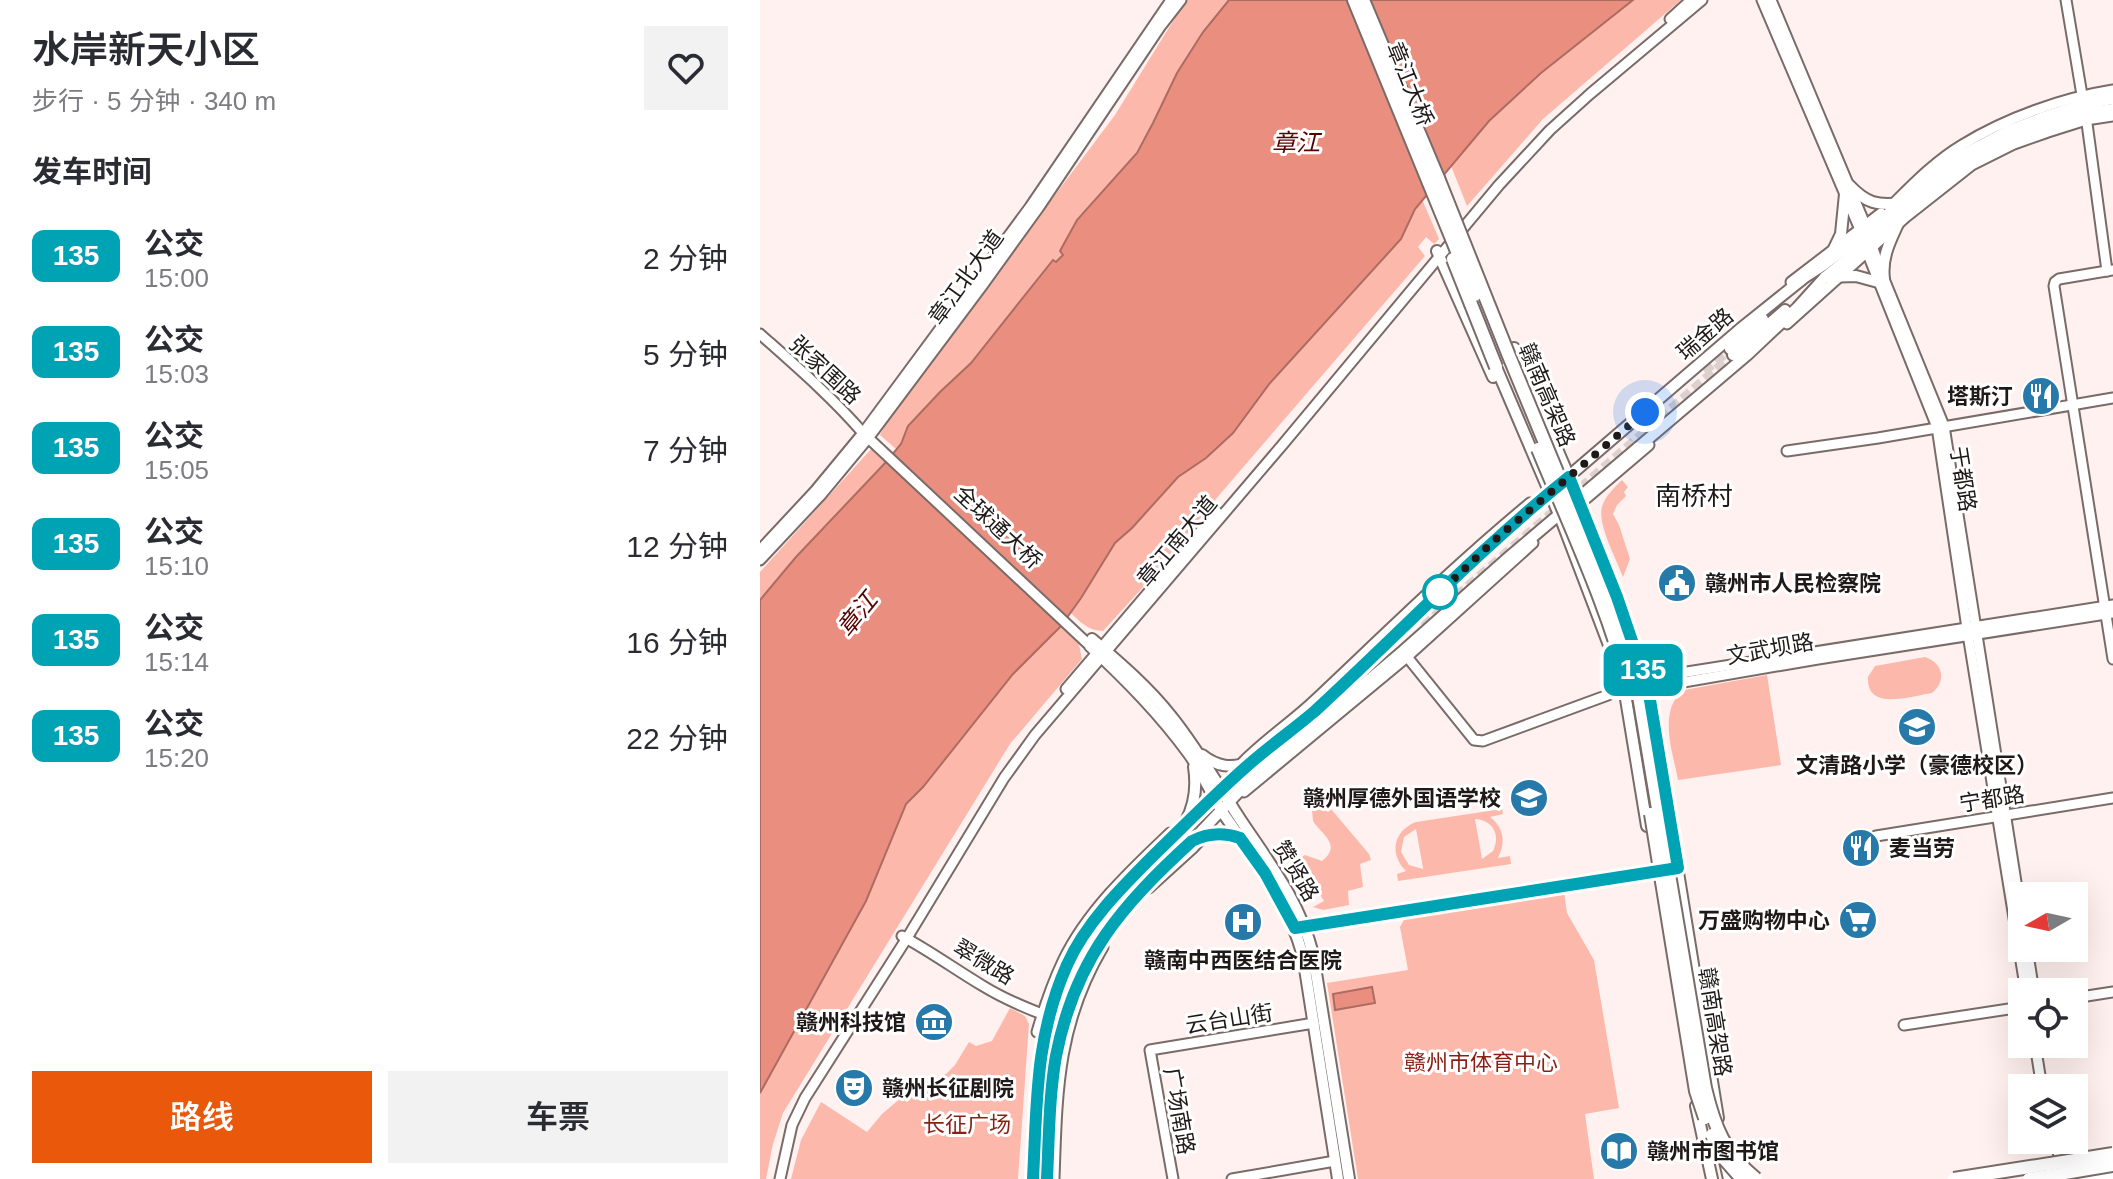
<!DOCTYPE html>
<html lang="zh">
<meta charset="utf-8">
<style>
:root{--surface:#fff;--page:#f2f2f3;--text:#2b2b33;--muted:#7c7c81;--accent:#ea580c}
body{margin:0;font-family:Arial,"Noto Sans SC",sans-serif;background:var(--page);color:var(--text);height:100vh;display:flex;flex-direction:column;font-size:30px;white-space:nowrap}
*{box-sizing:border-box;margin:0}
p{font-size:26px;color:var(--muted)}
.icon{flex:none;width:44px;height:44px;fill:none;stroke:currentColor;stroke-width:2;stroke-linecap:round;stroke-linejoin:round}
.map{position:relative;flex:1;overflow:hidden}
.sheet{display:flex;flex-direction:column;background:var(--surface);width:760px}
.sheet>*{flex:none}
.badge{padding:0 16px;border-radius:12px;font-size:28px;line-height:52px}
.needle{width:52px;rotate:261deg}
.buttons{position:absolute;left:1248px;top:882px;display:grid;gap:16px}
.buttons a{display:grid;place-items:center;width:80px;height:80px;border-radius:0px;background:var(--surface);box-shadow:0 8px 32px #0002;font-size:40px}
.you{position:absolute;width:40px;height:40px;margin:-20px;border:6px solid #fff;border-radius:50%;background:#1a73e8;box-shadow:0 0 0 12px #1a73e833}
.map>.badge{position:absolute;translate:-50% -50%;box-shadow:0 0 0 4px #fff}
h2{padding:0 32px;font-size:30px;line-height:72px}
.round{display:grid;place-items:center;flex:none;width:84px;height:84px;border-radius:0px;background:var(--page)}
.head{display:flex;align-items:center;justify-content:space-between;height:136px;padding:0 32px}
h1{font-size:38px;font-weight:600;line-height:60px}
.button{display:flex;gap:16px;margin-top:auto;padding:16px 32px}
.button a{flex:1;height:92px;border-radius:0px;background:var(--accent);color:#fff;font-size:32px;font-weight:600;line-height:92px;text-align:center}
.button a+a{background:var(--page);color:var(--text)}
ul{padding:0;list-style:none}
li{display:flex;align-items:center;gap:24px;height:96px;padding:0 32px}
li div{flex:1}
li b{display:block;font-size:30px}
li em{font-style:normal}
li .badge{min-width:88px;font-weight:700;text-align:center}
main{display:flex;flex:1;min-height:0}
.map>svg:first-child{display:block}
.green{fill:#fdb8ac;fill-rule:evenodd}
.water{fill:#ea8f80;stroke:#ad6c61;stroke-width:2}
.lines{fill:none;stroke-linecap:round;stroke-linejoin:round}
.primary-tunnel{stroke:#ddd1cf;stroke-width:10;stroke-dasharray:10 5;stroke-linecap:butt}
.secondary-casing{stroke:#796b68;stroke-width:13}
.primary-casing{stroke:#796b68;stroke-width:14}
.highway-casing{stroke:#796b68;stroke-width:16}
.secondary{stroke:#fff;stroke-width:9}
.primary{stroke:#fff;stroke-width:10}
.highway{stroke:#fff;stroke-width:12}
.highway-bridge-casing{stroke:#796b68;stroke-width:16;stroke-linecap:butt}
.highway-bridge{stroke:#fff;stroke-width:12}
.line-casing{stroke:#fff;stroke-width:18}
.line{stroke:#00a3b4;stroke-width:12}
.walk{stroke:#1f1a19;stroke-width:8;stroke-dasharray:0 14.4}
.stop-dot{fill:#fff;stroke:#00a3b4;stroke-width:4}
.labels{text-anchor:middle;dominant-baseline:central;stroke-width:6;stroke-linejoin:round;paint-order:stroke}
.street-label{font-size:22px;fill:#1f1a19;stroke:#fff}
.poi-label{font-size:22px;font-weight:bold;fill:#1f1a19;stroke:#fff;text-anchor:end}
.park-label{font-size:22px;fill:#8a1f14;stroke:#fff}
.water-label{font-size:24px;font-style:italic;fill:#560100;stroke:#fff}
.quarter-label{font-size:26px;fill:#1f1a19;stroke:#fff}
</style>
<main>
<section class="sheet">
<div class="head"><div><h1>水岸新天小区</h1><p>步行 · 5 分钟 · 340 m</p></div><a class="round"><svg class="icon" aria-label="heart" viewBox="0 0 24 24"><path d="M12 20l-8-8c-3-5 5-10 8-4 3-6 11-1 8 4z"/></svg></a></div>
<h2>发车时间</h2>
<ul>
<li><span class="badge" style="background:#00a3b4;color:#fff">135</span><div><b>公交</b><p>15:00</p></div><em>2 分钟</em></li>
<li><span class="badge" style="background:#00a3b4;color:#fff">135</span><div><b>公交</b><p>15:03</p></div><em>5 分钟</em></li>
<li><span class="badge" style="background:#00a3b4;color:#fff">135</span><div><b>公交</b><p>15:05</p></div><em>7 分钟</em></li>
<li><span class="badge" style="background:#00a3b4;color:#fff">135</span><div><b>公交</b><p>15:10</p></div><em>12 分钟</em></li>
<li><span class="badge" style="background:#00a3b4;color:#fff">135</span><div><b>公交</b><p>15:14</p></div><em>16 分钟</em></li>
<li><span class="badge" style="background:#00a3b4;color:#fff">135</span><div><b>公交</b><p>15:20</p></div><em>22 分钟</em></li>
</ul>
<div class="button"><a>路线</a><a>车票</a></div>
</section>
<div class="map">
<svg width="1353" height="1179" viewBox="0 0 1353 1179">
<rect width="100%" height="100%" fill="#fff1ef"/>
<g class="green">
<path d="M 426,0 L 469,0 L 443,32 L 417,73 L 393,123 L 376,153 L 317,220 L 304,255 L 296,262 L 293,260 L 211,363 L 180,392 L 148,426 L 141,444 L 136,449 L 120,435 L 133,411 L 355,115 Z"/>
<path d="M 873,0 L 921,0 L 783,119 L 707,206 L 691,166 C 718,132 748,101 781,73 C 810,47 843,25 873,0 Z"/>
<path d="M 662,199 L 679,239 L 674,244 L 666,237 L 658,247 L 665,256 L 461,493 L 385,585 L 343,631 C 329,631 320,622 310,612 L 321,598 L 355,543 L 372,528 L 418,477 L 446,458 L 473,433 L 510,383 L 641,239 L 655,209 Z"/>
<path d="M 112,448 L 126,462 L 36,557 L 0,600 L 0,572 Z"/>
<path d="M 862,480 L 868,487 L 864,492 L 866,496 L 857,505 L 853,514 L 859,525 L 870,559 L 863,577 C 857,560 837,524 842,507 C 845,496 854,488 862,480 Z"/>
<path d="M 301,626 L 318,640 L 322,659 L 250,744 L 23,1113 L 13,1144 L 6,1179 L 0,1179 L 0,1093 L 106,901 L 146,804 L 163,787 L 253,674 Z"/>
<path d="M 1165,657 C 1183,663 1187,681 1172,693 C 1151,696 1106,712 1108,677 L 1115,666 Z"/>
<path d="M 1007,675 L 1021,765 L 918,780 C 913,752 897,710 924,690 Z"/>
<path d="M 560,803 L 566,803 L 609,854 L 611,860 L 600,864 L 603,887 L 588,891 L 589,905 L 563,910 L 553,907 L 564,901 L 546,872 L 539,877 L 550,893 L 547,895 C 543,888 529,872 534,864 C 536,859 541,858 545,855 L 562,861 C 583,845 561,834 553,821 L 552,810 Z"/>
<path d="M 742,809 L 743,814 L 730,817 C 744,828 746,842 738,858 L 750,856 L 751,864 L 638,881 L 637,874 L 646,871 C 629,854 633,831 656,822 ZM 715,819 C 733,820 741,835 733,851 L 722,859 ZM 656,829 L 663,868 L 663,869 L 649,865 L 641,852 L 644,837 Z"/>
<path d="M 804,892 L 807,913 L 834,960 L 859,1108 L 825,1114 L 834,1179 L 598,1179 L 567,983 L 648,970 L 640,927 L 645,918 Z"/>
<path d="M 250,1008 L 265,1016 L 269,1024 L 258,1179 L 31,1179 L 41,1140 L 61,1102 L 107,1132 L 122,1114 L 149,1091 L 186,1074 L 195,1065 L 209,1042 L 216,1046 L 232,1041 Z"/>
</g>
<g class="water">
<path d="M 469,0 L 873,0 L 781,73 L 729,121 L 655,209 L 641,239 L 510,383 L 473,433 L 446,458 L 418,477 L 372,528 L 355,543 L 321,598 L 301,626 L 253,674 L 163,787 L 146,804 L 106,901 L 0,1093 L 0,600 L 36,557 L 126,462 L 141,444 L 148,426 L 180,392 L 211,363 L 293,260 L 296,262 L 303,255 L 300,251 L 317,220 L 377,153 L 393,123 L 417,73 L 443,32 Z"/>
<path d="M 612,987 L 615,1003 L 575,1010 L 573,994 Z"/>
</g>
<g class="lines">
<g class="primary-tunnel">
<path d="M 944,371 L 970,349"/>
<path d="M 659,620 L 688,595"/>
<path d="M 663,626 L 973,355"/>
</g>
<g class="secondary-casing">
<g id="secondary">
<path d="M 1002,0 L 1101,232"/>
<path d="M 1011,0 L 1107,229"/>
<path d="M 1306,0 L 1323,101"/>
<path d="M 910,19 L 931,0"/>
<path d="M 1326,116 L 1347,271"/>
<path d="M 1136,201 C 1156,181 1177,160 1202,145 C 1246,118 1302,98 1353,90"/>
<path d="M 1111,243 L 1124,279 L 1184,426 L 1262,920"/>
<path d="M 1105,247 L 1177,427 L 1207,628 L 1266,992"/>
<path d="M 1353,270 L 1299,279 L 1295,282 L 1294,286 L 1353,659"/>
<path d="M 1031,282 L 1121,213"/>
<path d="M 1027,324 L 1146,217 L 1212,165 L 1254,144 L 1288,132 L 1326,120 L 1353,116"/>
<path d="M 0,334 C 36,366 72,397 103,433 L 327,643"/>
<path d="M 1027,451 L 1118,438 L 1353,398"/>
<path d="M 815,508 L 889,445"/>
<path d="M 0,550 L 55,491 L 103,433 L 270,207 L 411,0"/>
<path d="M 0,560 L 60,496 L 109,437 L 222,286 L 279,207 L 400,27 L 421,0"/>
<path d="M 644,653 L 714,740 L 723,741 L 848,695 L 858,688 L 908,675 L 1353,605"/>
<path d="M 306,689 L 457,512"/>
<path d="M 883,689 L 1058,659 L 1353,613"/>
<path d="M 481,764 C 504,740 532,722 556,699 C 626,633 695,565 770,503"/>
<path d="M 484,792 L 647,657 L 773,543"/>
<path d="M 1116,836 L 1353,798"/>
<path d="M 389,888 L 432,849 L 445,835"/>
<path d="M 539,927 L 903,870"/>
<path d="M 142,936 C 170,951 196,970 223,986 C 249,1002 275,1012 304,1022"/>
<path d="M 1267,948 L 1274,992"/>
<path d="M 1314,998 L 1353,992"/>
<path d="M 1144,1025 L 1262,1007"/>
<path d="M 277,1032 C 284,1008 292,984 303,961 C 327,911 370,871 410,833"/>
<path d="M 1275,1044 L 1282,1088"/>
<path d="M 1296,1140 L 1301,1168"/>
<path d="M 20,1179 L 32,1125 L 45,1098 L 147,938 L 244,778 L 275,735 L 524,443 L 739,185 L 790,130 L 830,94 L 942,0"/>
<path d="M 294,1179 C 297,1092 297,1025 343,947"/>
<path d="M 413,1179 L 390,1050 L 554,1023"/>
<path d="M 472,1179 L 575,1161"/>
</g>
</g>
<g class="primary-casing">
<g id="primary">
<path d="M 1089,185 C 1106,203 1117,206 1141,203"/>
<path d="M 677,251 L 733,377"/>
<path d="M 1070,257 L 1081,234 L 1085,194"/>
<path d="M 1065,277 L 1096,276 L 1118,282"/>
<path d="M 1124,279 C 1121,255 1132,238 1141,217"/>
<path d="M 754,348 L 820,503 L 857,597 L 888,688 L 958,1118"/>
<path d="M 970,349 L 1003,319"/>
<path d="M 973,355 L 1025,310"/>
<path d="M 736,367 L 801,519 L 855,661 L 865,693 L 887,826"/>
<path d="M 332,639 C 360,663 388,687 411,716 C 437,748 457,784 480,819 C 510,864 539,900 553,954 L 589,1179"/>
<path d="M 330,646 C 366,680 400,714 429,754 C 442,772 451,794 463,813 C 496,861 527,898 543,956 L 578,1179"/>
<path d="M 442,755 C 457,767 472,769 490,762"/>
<path d="M 426,821 C 435,804 437,786 434,767"/>
<path d="M 437,838 L 460,833 L 480,838"/>
<path d="M 936,1106 L 952,1179"/>
<path d="M 964,1157 L 969,1179"/>
<path d="M 274,1179 L 280,1054 L 288,1016 L 308,963 L 335,919 L 370,880 L 453,797 L 495,759 L 553,713 L 737,538 L 979,330 L 1045,277 L 1062,266 L 1108,231 L 1187,163 L 1248,131 L 1284,117 L 1324,104 L 1353,99"/>
<path d="M 287,1179 L 292,1097 L 296,1058 L 304,1022 L 323,970 L 347,931 L 398,872 L 432,841 L 491,779 L 643,651 L 749,557 L 987,355 L 1037,308 L 1065,277 L 1121,231 L 1167,190 L 1192,170 L 1209,159 L 1252,138 L 1325,113 L 1353,109"/>
</g>
</g>
<g class="highway-casing">
<g id="highway">
<path d="M 594,0 L 669,183"/>
<path d="M 603,0 L 678,178"/>
<path d="M 1323,1179 L 1353,1174"/>
</g>
</g>
<use href="#secondary" class="secondary"/>
<use href="#primary" class="primary"/>
<use href="#highway" class="highway"/>
<g class="highway-bridge-casing">
<g id="highway-bridge">
<path d="M 678,178 L 749,356 L 856,615 L 870,658 L 879,696 L 945,1088 C 954,1126 964,1153 996,1179"/>
<path d="M 669,183 L 715,295"/>
<path d="M 693,259 L 736,367"/>
<path d="M 778,449 C 811,529 849,609 870,693"/>
<path d="M 891,814 L 936,1091 L 945,1118"/>
<path d="M 952,1135 L 961,1155 L 982,1179"/>
<path d="M 1194,1179 L 1353,1154"/>
<path d="M 1269,1179 L 1353,1165"/>
</g>
</g>
<use href="#highway-bridge" class="highway-bridge"/>
</g>
<g class="lines">
<g class="line-casing">
<path id="line" d="M 273,1179 C 277,1102 275,1037 307,965 C 326,922 364,885 397,852 C 429,821 460,789 494,760 C 514,743 535,728 555,711 C 640,633 719,549 809,477 L 857,597 L 888,688 L 918,868 L 535,928 L 505,873 L 480,838 C 463,832 448,833 432,841 C 362,905 315,958 296,1056 C 289,1096 289,1138 287,1179"/>
</g>
<use href="#line" class="line"/>
<path class="walk" d="M 680,592 L 677,595 L 737,538 L 885,412"/>
</g>
<defs>
<g id="restaurant-disc" transform="scale(2)"><circle r="9.5" fill="#2779aa" stroke="#fff"/><path d="M-5-6h1v4h1v-4h1v4h1v-4h1v5L-1.5 .5V6h-2V.5L-5-1ZM5-6V6H3V1.5H1.5Q1.5-4 5-6Z" fill="#fff"/></g>
<g id="civic-disc" transform="scale(2)"><circle r="9.5" fill="#2779aa" stroke="#fff"/><path d="M-.6-6.5H3V-4.5H.6V-3L4-1V1h2V6H-6V1h2V-1L-.6-3ZM-1.2 2.5V6h2.4V2.5Z" fill="#fff"/></g>
<g id="school-disc" transform="scale(2)"><circle r="9.5" fill="#2779aa" stroke="#fff"/><path d="M0-5L7-2L0 1L-7-2ZM-4 1L0 2.5L4 1V4Q0 6-4 4Z" fill="#fff"/></g>
<g id="supermarket-disc" transform="scale(2)"><circle r="9.5" fill="#2779aa" stroke="#fff"/><path d="M-6-5.5h2.5l.6 2H6L4.5 2H-2.5L-4.4-4H-6ZM-1.5 3.2a1.3 1.3 0 1 0 .1 0ZM3 3.2a1.3 1.3 0 1 0 .1 0Z" fill="#fff"/></g>
<g id="hospital-disc" transform="scale(2)"><circle r="9.5" fill="#2779aa" stroke="#fff"/><path d="M-5-5h3v3.5h4V-5h3V5h-3V1.5h-4V5h-3Z" fill="#fff"/></g>
<g id="museum-disc" transform="scale(2)"><circle r="9.5" fill="#2779aa" stroke="#fff"/><path d="M0-6L6-3V-2H-6V-3ZM-5-1h2V3h-2ZM-1-1h2V3h-2ZM3-1h2V3H3ZM-6 4H6V6H-6Z" fill="#fff"/></g>
<g id="theatre-disc" transform="scale(2)"><circle r="9.5" fill="#2779aa" stroke="#fff"/><path d="M-5-5.5Q0-4 5-5.5V0Q5 5 0 6Q-5 5-5 0ZM-3.3-2.5H-1v1.5H-3.3ZM1-2.5H3.3v1.5H1ZM-2.8 1Q0 5.5 2.8 1Z" fill="#fff"/></g>
<g id="library-disc" transform="scale(2)"><circle r="9.5" fill="#2779aa" stroke="#fff"/><path d="M-6-4Q-3-5.5-.7-3.5V5Q-3 3-6 4ZM6-4Q3-5.5 .7-3.5V5Q3 3 6 4Z" fill="#fff"/></g>
</defs>
<g fill-rule="evenodd">
<use href="#restaurant-disc" x="1281" y="396"/>
<use href="#civic-disc" x="917" y="583"/>
<use href="#school-disc" x="1157" y="727"/>
<use href="#school-disc" x="769" y="798"/>
<use href="#restaurant-disc" x="1101" y="848"/>
<use href="#supermarket-disc" x="1098" y="920"/>
<use href="#hospital-disc" x="483" y="922"/>
<use href="#museum-disc" x="174" y="1022"/>
<use href="#theatre-disc" x="94" y="1088"/>
<use href="#library-disc" x="859" y="1151"/>
</g>
<circle class="stop-dot" cx="680" cy="592" r="16"/>
<g class="labels">
<g class="street-label">
<text transform="translate(650 84) rotate(68)">章江大桥</text>
<text transform="translate(206 277) rotate(-54)">章江北大道</text>
<text transform="translate(945 334) rotate(-41)">瑞金路</text>
<text transform="translate(65 370) rotate(43)">张家围路</text>
<text transform="translate(787 395) rotate(67)">赣南高架路</text>
<text transform="translate(1203 479) rotate(81)">于都路</text>
<text transform="translate(238 527) rotate(43)">全球通大桥</text>
<text transform="translate(417 541) rotate(-50)">章江南大道</text>
<text transform="translate(1010 649) rotate(-10)">文武坝路</text>
<text transform="translate(1232 799) rotate(-9)">宁都路</text>
<text transform="translate(536 871) rotate(59)">赞贤路</text>
<text transform="translate(224 962) rotate(31)">翠微路</text>
<text transform="translate(469 1019) rotate(-9)">云台山街</text>
<text transform="translate(955 1022) rotate(81)">赣南高架路</text>
<text transform="translate(419 1111) rotate(80)">广场南路</text>
</g>
<g class="poi-label">
<text x="1253" y="396">塔斯汀</text>
<text x="945" y="583" text-anchor="start">赣州市人民检察院</text>
<text x="1157" y="765" text-anchor="middle">文清路小学（豪德校区）</text>
<text x="741" y="798">赣州厚德外国语学校</text>
<text x="1129" y="848" text-anchor="start">麦当劳</text>
<text x="1070" y="920">万盛购物中心</text>
<text x="483" y="960" text-anchor="middle">赣南中西医结合医院</text>
<text x="146" y="1022">赣州科技馆</text>
<text x="122" y="1088" text-anchor="start">赣州长征剧院</text>
<text x="887" y="1151" text-anchor="start">赣州市图书馆</text>
</g>
<g class="park-label">
<text x="721" y="1062">赣州市体育中心</text>
<text x="207" y="1124">长征广场</text>
</g>
<g class="water-label">
<text x="536" y="142">章江</text>
<text transform="translate(97 614) rotate(-51)">章江</text>
</g>
<g class="quarter-label">
<text x="934" y="496">南桥村</text>
</g>
</g>
</svg>
<div class="buttons">
<a><svg class="needle" viewBox="-14 -14 28 28"><path d="M0-13l5 13h-10z" fill="#e53935"/><path d="M0 13l5-13h-10z" fill="#7c7c81"/></svg></a>
<a><svg class="icon" aria-label="locate" viewBox="0 0 24 24"><circle cx="12" cy="12" r="6"/><path d="M12 2v4M12 18v4M2 12h4M18 12h4"/></svg></a>
<a><svg class="icon" aria-label="layers" viewBox="0 0 24 24"><path d="M12 4l9 5-9 5-9-5zM3 14l9 5 9-5"/></svg></a>
</div>
<div class="you" style="left:885px;top:412px"></div>
<b class="badge" style="left:883px;top:670px;background:#00a3b4;color:#fff">135</b>
</div>
</main>
